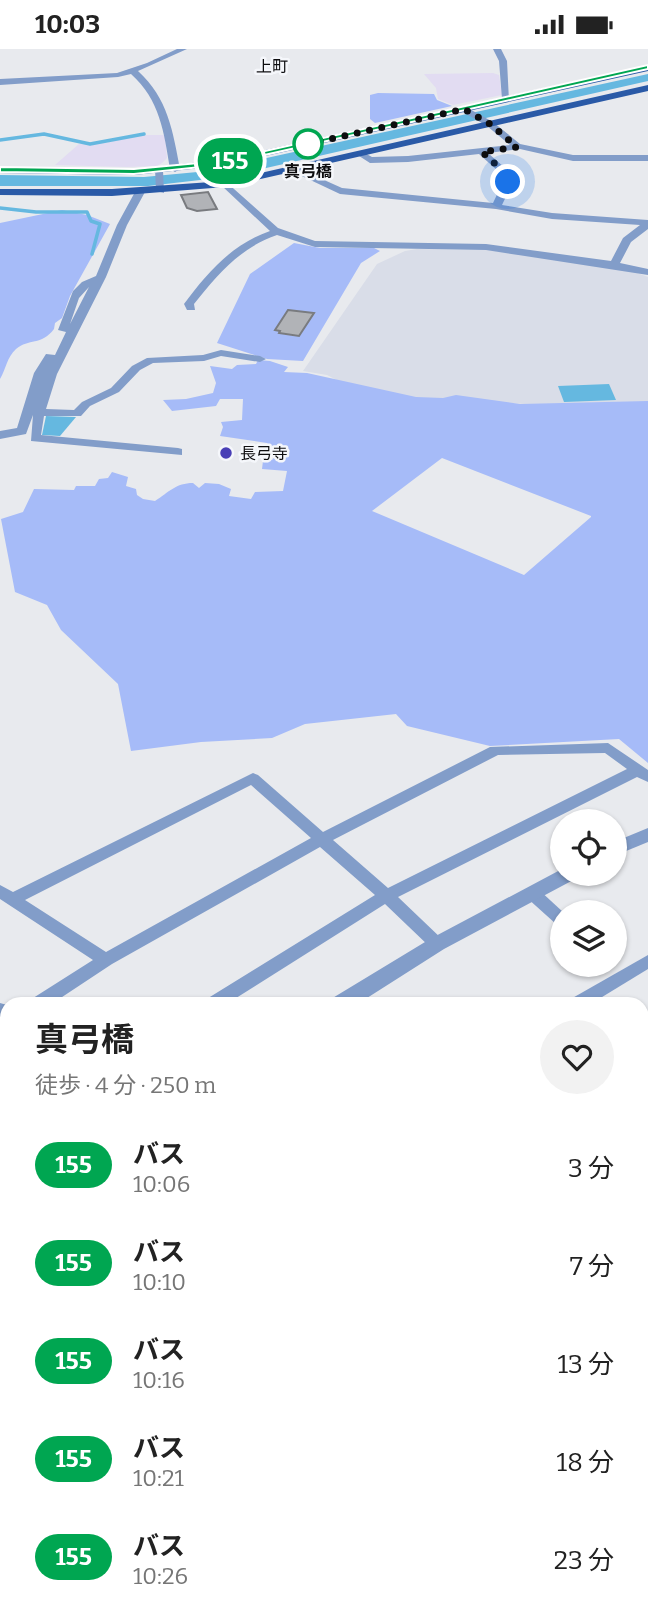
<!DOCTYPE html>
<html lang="ja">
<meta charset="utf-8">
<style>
:root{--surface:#fff;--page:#f2f2f2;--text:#222;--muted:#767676}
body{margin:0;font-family:Bitter,"Noto Sans JP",serif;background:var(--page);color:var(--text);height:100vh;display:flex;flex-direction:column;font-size:26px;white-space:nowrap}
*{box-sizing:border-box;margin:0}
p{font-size:23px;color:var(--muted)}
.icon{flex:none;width:38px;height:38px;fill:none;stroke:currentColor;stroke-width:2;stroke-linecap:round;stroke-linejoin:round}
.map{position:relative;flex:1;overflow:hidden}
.details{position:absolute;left:0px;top:948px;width:649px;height:625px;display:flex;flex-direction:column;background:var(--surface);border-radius:21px 21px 0 0;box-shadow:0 2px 5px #0004}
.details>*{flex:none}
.badge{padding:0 14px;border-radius:23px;font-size:24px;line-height:46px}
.tools{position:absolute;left:550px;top:760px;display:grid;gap:14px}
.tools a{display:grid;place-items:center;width:77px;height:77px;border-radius:50%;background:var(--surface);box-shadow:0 2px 5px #0004;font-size:35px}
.you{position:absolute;width:35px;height:35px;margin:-18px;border:5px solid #fff;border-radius:50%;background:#1a73e8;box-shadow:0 0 0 10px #1a73e833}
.map>.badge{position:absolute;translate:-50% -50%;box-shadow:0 0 0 4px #fff}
.round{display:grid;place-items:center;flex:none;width:74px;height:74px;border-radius:37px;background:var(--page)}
.summary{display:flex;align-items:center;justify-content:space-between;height:119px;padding:0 35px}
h1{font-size:33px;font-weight:700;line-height:52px}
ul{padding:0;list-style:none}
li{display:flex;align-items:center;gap:21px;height:98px;padding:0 35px}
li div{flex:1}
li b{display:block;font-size:26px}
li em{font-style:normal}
li .badge{min-width:77px;font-weight:700;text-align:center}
.status{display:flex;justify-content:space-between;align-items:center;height:49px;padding:0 35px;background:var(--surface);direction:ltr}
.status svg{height:19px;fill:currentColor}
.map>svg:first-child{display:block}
.commercial{fill:#e2dcf2}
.built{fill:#d9dde8}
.green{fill:#a6bbf8;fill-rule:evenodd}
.water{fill:#65b8e0}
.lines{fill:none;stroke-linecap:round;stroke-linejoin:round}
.stream{stroke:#65b8e0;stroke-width:3.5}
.building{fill:#b1b3b7;stroke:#797b7f;stroke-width:2}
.minor{fill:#829dc9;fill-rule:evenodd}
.tertiary{fill:#829dc9;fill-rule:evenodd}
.primary{fill:#2a5aa7;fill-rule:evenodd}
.line{fill:#00a651;stroke:#fff;stroke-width:2}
.walk{stroke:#0d0d0f;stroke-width:7;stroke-dasharray:0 12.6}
.stop-dot{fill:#fff;stroke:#00a651;stroke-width:3.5}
.poi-dot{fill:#493fb6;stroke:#f5f7fb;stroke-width:2.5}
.labels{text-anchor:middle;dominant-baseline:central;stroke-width:5;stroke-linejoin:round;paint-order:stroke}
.far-neighbourhood-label{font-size:16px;fill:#0d0d0f;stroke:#f5f7fb}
.far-stop-label{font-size:16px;font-weight:bold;fill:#0d0d0f;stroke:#f5f7fb}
.far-poi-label{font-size:16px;fill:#0d0d0f;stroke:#f5f7fb;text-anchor:start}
</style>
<div class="status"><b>10:03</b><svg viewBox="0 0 49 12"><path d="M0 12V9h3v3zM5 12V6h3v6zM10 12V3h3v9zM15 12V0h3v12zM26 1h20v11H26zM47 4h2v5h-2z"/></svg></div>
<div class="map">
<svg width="648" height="1573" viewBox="0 0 648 1573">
<rect width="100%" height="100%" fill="#e8eaee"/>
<g class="commercial">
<path d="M 493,24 L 499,26 L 502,46 L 453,56 L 438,50 L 436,39 L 424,25 Z"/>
<path d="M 142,86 L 165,86 L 167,109 L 162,114 L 157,117 L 126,118 L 55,116 L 79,95 L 105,94 Z"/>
</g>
<path class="built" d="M 417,200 L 489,201 L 635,223 L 648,228 L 648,362 L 366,346 L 327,326 L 303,322 L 377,215 L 405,202 Z"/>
<g class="green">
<path d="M 378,44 L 434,45 L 437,51 L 452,57 L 375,74 L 370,70 L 370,46 Z"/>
<path d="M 62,161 L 87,166 L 110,175 L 70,247 L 62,269 L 55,274 L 54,280 C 41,297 29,289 16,300 C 7,308 6,320 0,330 L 0,174 Z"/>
<path d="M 294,194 L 320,199 L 374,199 L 380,202 L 361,214 L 303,312 L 267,310 L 217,294 L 250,225 Z"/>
<path d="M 258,311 L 270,312 L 288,318 L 284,323 L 307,324 L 416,348 L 443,349 L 456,346 L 520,355 L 648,352 L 648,714 L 619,690 L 490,697 L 407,677 L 396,665 L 305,675 L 272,689 L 201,693 L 131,702 L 118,635 L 61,581 L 47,556 L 15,543 L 1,470 L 23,463 L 34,440 L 74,441 L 76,437 L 95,437 L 99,430 L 108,429 L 112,423 L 128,428 L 126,437 L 136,440 L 137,446 L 143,450 L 155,452 C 169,443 176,434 193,434 L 199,439 L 205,434 L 219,435 L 231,440 L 229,447 L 251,450 L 255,443 L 283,442 L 287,422 L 262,420 L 263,412 L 272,411 L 277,405 L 267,394 L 220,387 L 223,378 L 221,373 L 242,371 L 243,350 L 220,350 L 216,357 L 172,362 L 163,351 L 186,350 L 213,344 L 216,334 L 210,317 L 232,320 L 237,316 L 256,315 ZM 442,409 L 591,467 L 591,468 L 524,526 L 372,462 Z"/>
</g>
<g class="water">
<path d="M 648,25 L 648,32 L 226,128 L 148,137 L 0,137 L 0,126 L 144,128 L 208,122 Z"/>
<path d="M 609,335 L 616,351 L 564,353 L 558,337 Z"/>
<path d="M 46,367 L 76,368 L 60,387 L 42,386 Z"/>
</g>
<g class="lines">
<g class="stream">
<path d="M 0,91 L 44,85 L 90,95 L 144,85"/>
<path d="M 0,159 L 36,163 L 87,163 L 91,172 L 100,175 L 92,205"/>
</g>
</g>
<g class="building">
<path d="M 208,143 L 217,160 L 197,162 L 187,159 L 181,146 Z"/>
<path d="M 288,261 L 314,264 L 299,287 L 279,284 L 280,282 L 275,281 Z"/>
</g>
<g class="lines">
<g class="minor">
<path d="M 177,0 L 187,0 L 138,22 C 168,49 173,83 180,120 L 175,123 L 170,120 C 164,83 160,51 131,25 L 118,28 L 0,36 L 0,30 L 117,24 L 147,14 Z"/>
<path d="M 493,0 L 501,0 L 507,12 L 509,52 L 502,50 L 499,12 Z"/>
<path d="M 464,57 L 493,73 L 520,95 L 573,106 L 648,106 L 648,112 L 573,112 L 520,100 L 488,104 L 505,119 L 513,133 L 502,156 L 552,164 L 648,171 L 648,180 L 631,193 L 620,214 L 648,220 L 648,226 L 486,201 L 315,198 L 277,186 C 241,198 217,226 194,255 L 195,261 L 187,261 L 184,255 C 207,224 232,195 270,182 L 222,137 L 222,133 L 225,132 L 278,179 L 315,192 L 486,195 L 611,212 L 623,189 L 640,176 L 552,170 L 496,160 L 340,145 L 287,120 L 295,118 L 342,139 L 493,154 L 503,133 L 498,122 L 479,105 L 408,113 L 370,114 L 356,105 L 361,102 L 372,108 L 408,107 L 510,96 L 487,77 L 461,62 L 460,60 Z"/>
<path d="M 155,119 L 163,121 L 164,144 L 156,142 Z"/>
<path d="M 140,140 L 145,143 L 127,176 L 106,228 L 57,325 L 46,360 L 74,361 L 82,353 L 111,339 L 132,317 L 147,309 L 203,306 L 221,301 L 260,307 L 266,310 L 260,313 L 221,307 L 204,312 L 153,314 L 140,321 L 119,343 L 90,357 L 81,367 L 44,367 L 41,386 L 178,399 L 182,400 L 182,406 L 31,392 L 33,366 L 26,385 L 0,390 L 0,382 L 17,379 L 34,324 L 46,305 L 55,306 L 66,283 L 58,281 L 73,242 L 82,233 L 96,227 L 117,176 L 135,143 ZM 89,238 L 70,275 L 79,249 Z"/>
<path d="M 608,694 L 648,721 L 648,733 L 637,728 L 398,848 L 443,891 L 445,895 L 443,899 L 431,899 L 385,855 L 225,956 L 203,956 L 205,951 L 375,846 L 320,798 L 112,915 L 50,956 L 28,956 L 30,951 L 93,911 L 0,850 L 0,836 L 13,843 L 253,724 L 258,726 L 323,783 L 490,698 ZM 605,704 L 627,720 L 388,839 L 333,791 L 498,706 ZM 251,736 L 311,789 L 106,903 L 25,851 Z"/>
<path d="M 532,838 L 538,840 L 563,863 L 562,877 L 556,875 L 526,848 L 524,844 L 526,840 Z"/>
<path d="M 648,906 L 648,920 L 589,956 L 567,956 L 569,951 Z"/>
<path d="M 0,954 L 7,956 L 7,973 L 0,970 Z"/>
<path d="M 648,1032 L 648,1048 L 642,1050 L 642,1034 Z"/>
<path d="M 0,1074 L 7,1076 L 7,1093 L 0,1091 Z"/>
<path d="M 642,1078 L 648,1080 L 648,1098 L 642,1097 Z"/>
<path d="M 648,1181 L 648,1199 L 642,1201 L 642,1183 Z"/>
<path d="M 642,1214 L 648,1216 L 648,1235 L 642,1233 Z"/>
<path d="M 7,1383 L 7,1406 L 0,1409 L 0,1386 Z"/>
<path d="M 648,1447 L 648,1474 L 642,1477 L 642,1450 Z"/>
<path d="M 48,1566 L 75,1566 L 72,1573 L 45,1573 Z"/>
<path d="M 325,1566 L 351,1566 L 348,1573 L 322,1573 Z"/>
<path d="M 554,1566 L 580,1566 L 577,1573 L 551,1573 Z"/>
<path d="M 605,1566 L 634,1566 L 637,1573 L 608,1573 Z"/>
</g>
<g class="tertiary">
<path d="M 648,779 L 648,793 L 614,807 L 614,793 Z"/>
<path d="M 562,820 L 562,824 L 580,824 L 577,829 L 444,900 L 356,956 L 329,956 L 331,950 L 430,890 Z"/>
<path d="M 7,1181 L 7,1204 L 0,1206 L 0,1183 Z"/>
<path d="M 642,1386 L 648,1388 L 648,1414 L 642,1412 Z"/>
</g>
<g class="primary">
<path d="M 648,16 L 648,22 L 220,117 L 134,126 L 0,124 L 0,118 L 134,120 L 220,111 Z"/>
<path d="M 648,36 L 648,42 L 225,138 L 112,147 L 0,146 L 0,140 L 112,140 L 225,132 Z"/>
</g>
</g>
<path class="line" d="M 648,16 L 648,20 L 220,116 L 134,125 L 0,123 L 0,118 L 134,120 L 220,112 Z"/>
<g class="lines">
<path class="walk" d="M 308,95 L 464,60 L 490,75 L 517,98 L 482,103 L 502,121 L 508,133"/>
</g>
<circle class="stop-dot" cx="308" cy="95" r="14"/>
<circle class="poi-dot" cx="226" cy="404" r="7"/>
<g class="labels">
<g class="far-neighbourhood-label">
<text x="272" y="17">上町</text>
</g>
<g class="far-stop-label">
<text x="308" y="122">真弓橋</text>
</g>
<g class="far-poi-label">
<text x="240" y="404">長弓寺</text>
</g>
</g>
</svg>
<div class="tools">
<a><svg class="icon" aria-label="locate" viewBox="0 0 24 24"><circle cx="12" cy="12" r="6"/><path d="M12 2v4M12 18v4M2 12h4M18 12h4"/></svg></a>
<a><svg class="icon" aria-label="layers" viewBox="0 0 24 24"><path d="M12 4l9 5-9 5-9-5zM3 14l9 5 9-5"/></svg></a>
</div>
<div class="you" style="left:508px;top:133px"></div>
<b class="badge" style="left:230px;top:112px;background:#00a651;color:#fff">155</b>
<section class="details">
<div class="summary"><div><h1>真弓橋</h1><p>徒歩 · 4 分 · 250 m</p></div><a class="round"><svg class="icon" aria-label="heart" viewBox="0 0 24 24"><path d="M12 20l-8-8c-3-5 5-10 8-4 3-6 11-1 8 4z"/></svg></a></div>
<ul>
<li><span class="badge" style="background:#00a651;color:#fff">155</span><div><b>バス</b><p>10:06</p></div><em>3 分</em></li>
<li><span class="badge" style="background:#00a651;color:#fff">155</span><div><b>バス</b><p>10:10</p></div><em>7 分</em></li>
<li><span class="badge" style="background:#00a651;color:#fff">155</span><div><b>バス</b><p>10:16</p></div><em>13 分</em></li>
<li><span class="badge" style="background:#00a651;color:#fff">155</span><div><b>バス</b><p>10:21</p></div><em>18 分</em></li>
<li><span class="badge" style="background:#00a651;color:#fff">155</span><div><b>バス</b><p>10:26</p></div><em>23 分</em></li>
</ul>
</section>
</div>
